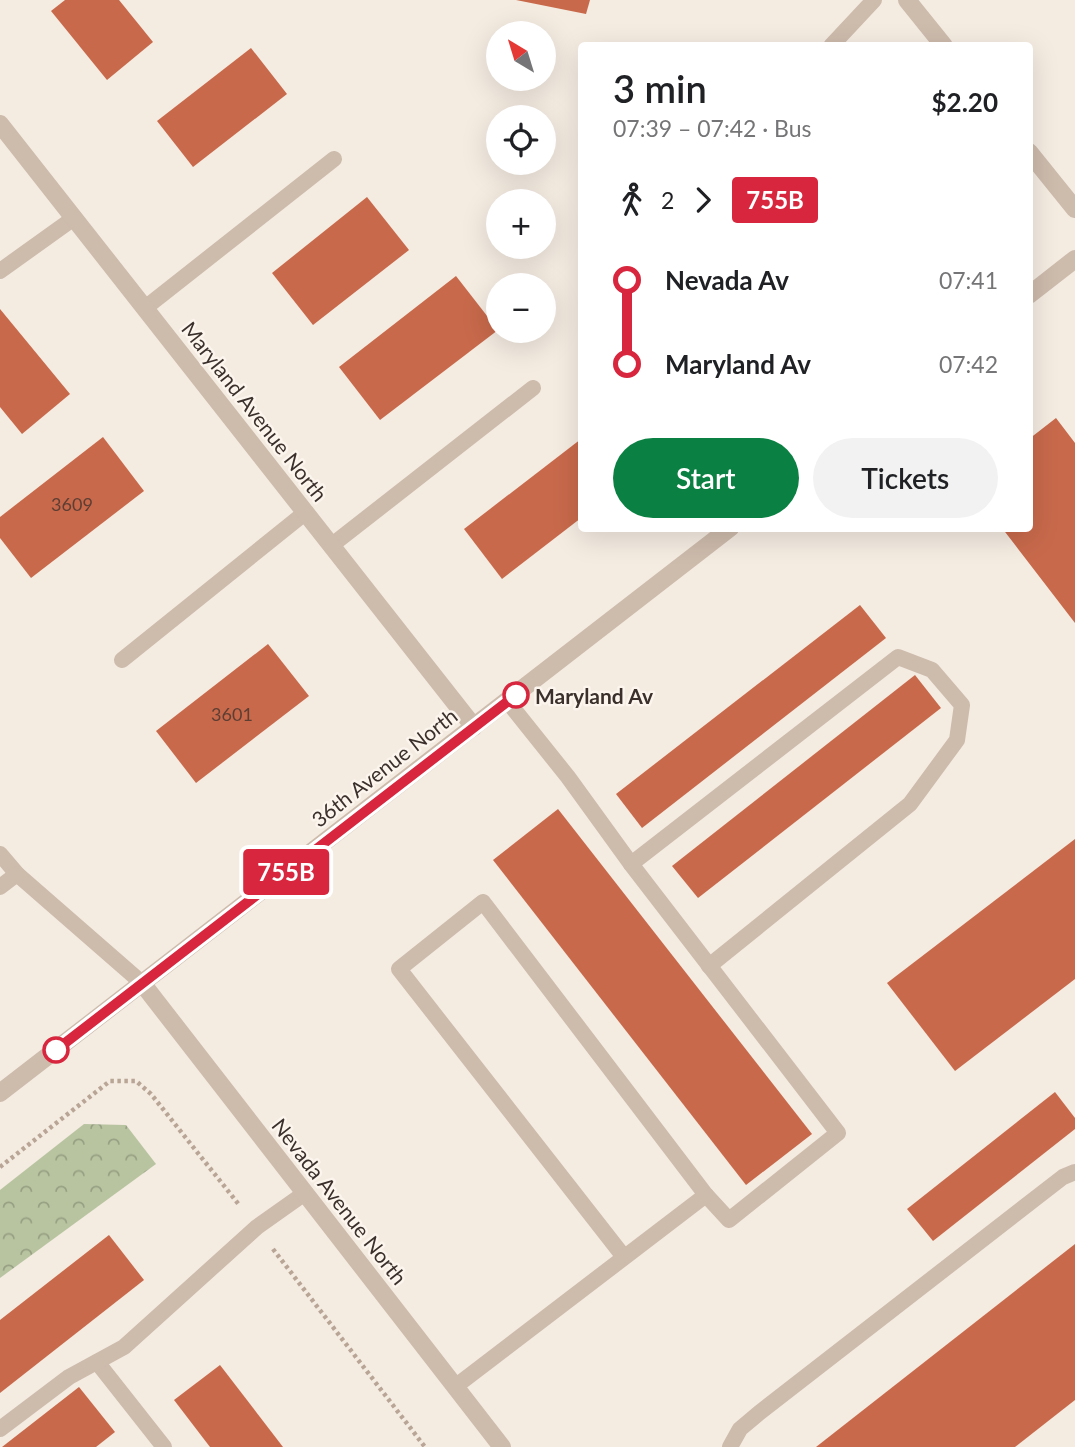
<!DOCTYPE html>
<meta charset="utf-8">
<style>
:root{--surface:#fff;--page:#f2f2f2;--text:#202124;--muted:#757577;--accent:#0b8043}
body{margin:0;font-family:Lato,sans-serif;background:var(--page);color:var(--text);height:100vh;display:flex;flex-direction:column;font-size:26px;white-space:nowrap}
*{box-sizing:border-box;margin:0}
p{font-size:23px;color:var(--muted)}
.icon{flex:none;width:38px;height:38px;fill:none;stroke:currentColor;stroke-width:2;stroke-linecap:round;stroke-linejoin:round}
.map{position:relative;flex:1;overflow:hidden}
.side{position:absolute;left:578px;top:42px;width:455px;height:490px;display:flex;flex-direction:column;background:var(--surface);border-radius:7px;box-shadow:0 7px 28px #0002}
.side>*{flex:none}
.badge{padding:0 14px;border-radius:5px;font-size:24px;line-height:46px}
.needle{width:46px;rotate:322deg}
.controls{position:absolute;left:486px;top:21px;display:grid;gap:14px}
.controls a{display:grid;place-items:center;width:70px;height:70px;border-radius:50%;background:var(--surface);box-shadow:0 7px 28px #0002;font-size:35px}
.map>.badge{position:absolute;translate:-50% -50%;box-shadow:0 0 0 4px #fff}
.legs{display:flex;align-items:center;gap:10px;height:77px;padding:0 35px;font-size:23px}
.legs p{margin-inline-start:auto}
.headline{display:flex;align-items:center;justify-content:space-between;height:119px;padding:0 35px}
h1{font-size:38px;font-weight:600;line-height:52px}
.cta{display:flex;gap:14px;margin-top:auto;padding:14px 35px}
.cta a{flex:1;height:80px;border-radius:42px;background:var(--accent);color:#fff;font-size:28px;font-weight:600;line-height:80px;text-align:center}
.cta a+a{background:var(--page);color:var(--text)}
ul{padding:0 35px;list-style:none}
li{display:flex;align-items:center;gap:24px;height:84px;font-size:26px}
li i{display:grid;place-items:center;width:10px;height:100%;margin:0 9px;background:currentColor}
li i::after{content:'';width:18px;height:18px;margin:-9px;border:5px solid;border-radius:50%;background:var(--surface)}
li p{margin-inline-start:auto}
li:first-child i{background:linear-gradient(#0000 50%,currentColor 0)}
li:last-child i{background:linear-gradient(currentColor 50%,#0000 0)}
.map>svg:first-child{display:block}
.forest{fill:url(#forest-crowns)}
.building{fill:#c8694b}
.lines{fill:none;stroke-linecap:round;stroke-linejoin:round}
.path{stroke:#b9a596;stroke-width:4.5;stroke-dasharray:3.5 3.5;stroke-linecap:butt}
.service{stroke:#cdbbac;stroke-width:16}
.minor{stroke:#cdbbac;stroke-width:18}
.tertiary{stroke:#cdbbac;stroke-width:18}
.line-1-casing{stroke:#fff;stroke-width:16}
.line-1{stroke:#d7263d;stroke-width:10}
.stop-1-dot{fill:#fff;stroke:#d7263d;stroke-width:3.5}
.labels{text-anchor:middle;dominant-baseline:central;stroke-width:5;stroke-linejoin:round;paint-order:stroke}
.number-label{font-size:18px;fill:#5e3e33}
.street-label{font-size:21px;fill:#3b302b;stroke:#fbf5ee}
.stop-label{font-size:21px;font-weight:bold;fill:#3b302b;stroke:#fbf5ee;text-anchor:start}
</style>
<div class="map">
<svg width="1075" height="1447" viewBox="0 0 1075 1447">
<defs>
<pattern id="forest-crowns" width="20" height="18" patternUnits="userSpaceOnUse" patternTransform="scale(1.75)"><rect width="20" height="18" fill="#b8c4a0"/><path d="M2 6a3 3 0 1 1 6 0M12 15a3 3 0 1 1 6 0" fill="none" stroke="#97a083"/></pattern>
</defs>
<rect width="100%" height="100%" fill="#f4ebe1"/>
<path class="forest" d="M 84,1124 L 126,1125 L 156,1164 L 0,1278 L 0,1190 Z"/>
<g class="building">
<path d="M 65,0 L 119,0 L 153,42 L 107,80 L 51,11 Z"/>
<path d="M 516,0 L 590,0 L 586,14 Z"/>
<path d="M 251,48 L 287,94 L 193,167 L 157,121 Z"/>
<path d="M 367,197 L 409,250 L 313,325 L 272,273 Z"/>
<path d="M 456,276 L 498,330 L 380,420 L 339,367 Z"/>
<path d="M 0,309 L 70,394 L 22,434 L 0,407 Z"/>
<path d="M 1056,418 L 1075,443 L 1075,623 L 1002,528 L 1029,528 L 1029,439 Z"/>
<path d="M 103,437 L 144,491 L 31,578 L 0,538 L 0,517 Z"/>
<path d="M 581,439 L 581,518 L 502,579 L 464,529 Z"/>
<path d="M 860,605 L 886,638 L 642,828 L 616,794 Z"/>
<path d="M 268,644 L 309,696 L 196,783 L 156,731 Z"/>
<path d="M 915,675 L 941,708 L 698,898 L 672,866 Z"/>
<path d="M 558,809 L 812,1134 L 746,1185 L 493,860 Z"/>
<path d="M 1075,839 L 1075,979 L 955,1071 L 887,983 Z"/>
<path d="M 1055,1092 L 1075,1118 L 1075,1129 L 933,1241 L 907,1209 Z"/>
<path d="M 109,1235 L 144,1280 L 0,1393 L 0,1320 Z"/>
<path d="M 1075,1244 L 1075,1400 L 1015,1447 L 816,1447 Z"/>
<path d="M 220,1365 L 283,1447 L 210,1447 L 174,1400 Z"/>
<path d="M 79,1387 L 115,1432 L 96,1447 L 2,1447 Z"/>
</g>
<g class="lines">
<g class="path">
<path d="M 0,1167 L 110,1081 L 136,1081 L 151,1094 L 240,1206"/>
<path d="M 273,1249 L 425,1447"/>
</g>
<g class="service">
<path d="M 831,46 L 874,0"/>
<path d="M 0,271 L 74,218"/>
<path d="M 145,308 L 334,159"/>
<path d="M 332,545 L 533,388"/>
<path d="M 122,660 L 306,512"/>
<path d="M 0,854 L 17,874"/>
<path d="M 631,864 L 898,657 L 932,670 L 962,705 L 957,740 L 910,804 L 709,966"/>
<path d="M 0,887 L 17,874 L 142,983"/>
<path d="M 624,1257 L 399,969 L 483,902 L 706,1195"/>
<path d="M 97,1362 L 164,1447"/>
<path d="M 456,1386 L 706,1195 L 729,1220 L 838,1133 L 631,864 L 568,777 L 508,702"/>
<path d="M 0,1429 L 69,1377 L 124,1347 L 257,1227 L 305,1193"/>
<path d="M 730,1447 L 740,1429 L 759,1413 L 1063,1177 L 1075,1172"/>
</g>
<g class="minor">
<path d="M 907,0 L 944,46"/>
<path d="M 0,124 L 474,727"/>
<path d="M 1029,152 L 1075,209"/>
<path d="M 142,983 L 502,1447"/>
</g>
<g class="tertiary">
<path d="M 1029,295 L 1075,259"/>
<path d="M 0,1093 L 730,528"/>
</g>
</g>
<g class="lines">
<g class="line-1-casing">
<path id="line-1" d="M 56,1050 L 516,695"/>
</g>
<use href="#line-1" class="line-1"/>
</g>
<g class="stop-1-dot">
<circle cx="516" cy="695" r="12"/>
<circle cx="56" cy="1050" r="12"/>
</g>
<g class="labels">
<g class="number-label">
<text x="72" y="504">3609</text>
<text x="232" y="714">3601</text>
</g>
<g class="street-label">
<text transform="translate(255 411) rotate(52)">Maryland Avenue North</text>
<text transform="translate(384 767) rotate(-38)">36th Avenue North</text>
<text transform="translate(340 1201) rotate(52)">Nevada Avenue North</text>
</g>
<g class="stop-label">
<text x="535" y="695">Maryland Av</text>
</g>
</g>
</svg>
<div class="controls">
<a><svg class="needle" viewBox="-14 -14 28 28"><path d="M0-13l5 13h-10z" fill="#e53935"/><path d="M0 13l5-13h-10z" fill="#757577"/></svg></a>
<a><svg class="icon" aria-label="locate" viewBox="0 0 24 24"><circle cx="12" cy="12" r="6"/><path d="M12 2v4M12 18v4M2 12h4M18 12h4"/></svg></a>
<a>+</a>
<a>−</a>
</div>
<b class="badge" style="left:286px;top:872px;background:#d7263d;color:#fff">755B</b>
<section class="side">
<div class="headline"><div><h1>3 min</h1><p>07:39 – 07:42 · Bus</p></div><b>$2.20</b></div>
<div class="legs"><svg class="icon" aria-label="walk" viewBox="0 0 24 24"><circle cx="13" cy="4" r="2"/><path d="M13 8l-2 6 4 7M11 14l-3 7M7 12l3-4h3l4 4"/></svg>2<svg class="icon" aria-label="forward" viewBox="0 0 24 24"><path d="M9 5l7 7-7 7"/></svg><b class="badge" style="background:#d7263d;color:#fff">755B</b></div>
<ul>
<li><i style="color:#d7263d"></i><b>Nevada Av</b><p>07:41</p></li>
<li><i style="color:#d7263d"></i><b>Maryland Av</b><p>07:42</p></li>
</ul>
<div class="cta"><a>Start</a><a>Tickets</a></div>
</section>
</div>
